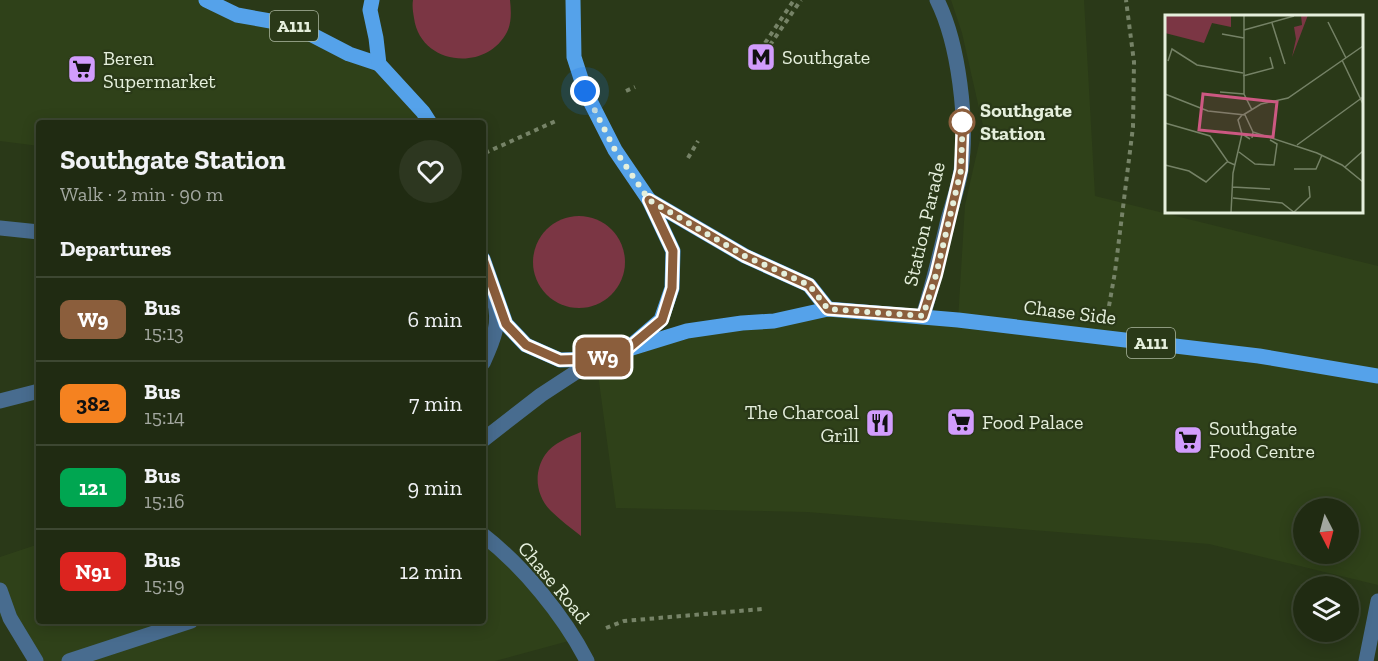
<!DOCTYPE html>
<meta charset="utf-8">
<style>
:root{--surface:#202b12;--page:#2d3720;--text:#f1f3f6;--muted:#a2a79f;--line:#3d4732}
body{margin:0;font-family:"Zilla Slab",serif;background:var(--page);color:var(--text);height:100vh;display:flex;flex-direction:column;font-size:22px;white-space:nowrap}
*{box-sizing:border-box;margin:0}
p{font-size:20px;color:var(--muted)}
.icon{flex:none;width:33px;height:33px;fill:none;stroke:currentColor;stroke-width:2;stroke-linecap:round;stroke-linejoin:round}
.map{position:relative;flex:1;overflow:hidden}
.details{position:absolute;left:36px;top:120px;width:450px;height:504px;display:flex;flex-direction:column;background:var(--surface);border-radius:6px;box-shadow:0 3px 15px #0003,0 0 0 2px var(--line)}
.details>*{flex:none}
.badge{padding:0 12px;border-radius:9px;font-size:21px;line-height:39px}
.needle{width:39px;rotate:174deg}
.buttons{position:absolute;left:1293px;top:498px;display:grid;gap:12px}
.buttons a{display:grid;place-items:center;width:66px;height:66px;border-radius:50%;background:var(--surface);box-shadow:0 3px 15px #0003,0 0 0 2px var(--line);font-size:30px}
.you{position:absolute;width:30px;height:30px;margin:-15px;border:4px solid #fff;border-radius:50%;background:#1a73e8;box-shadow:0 0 0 9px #1a73e833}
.map>.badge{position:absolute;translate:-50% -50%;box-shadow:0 0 0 3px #fff}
h2{padding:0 24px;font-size:22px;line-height:54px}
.round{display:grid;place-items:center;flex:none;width:63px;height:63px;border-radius:32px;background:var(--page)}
.overview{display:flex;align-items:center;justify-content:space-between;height:102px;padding:0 24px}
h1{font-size:28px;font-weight:800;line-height:45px}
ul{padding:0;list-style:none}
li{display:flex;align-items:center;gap:18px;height:84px;padding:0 24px;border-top:2px solid var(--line)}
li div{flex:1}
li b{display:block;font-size:22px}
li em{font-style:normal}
li .badge{min-width:66px;font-weight:700;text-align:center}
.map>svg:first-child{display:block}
.built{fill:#2f4119;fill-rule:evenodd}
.green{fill:#7b3644}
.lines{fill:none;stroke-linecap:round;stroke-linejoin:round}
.path{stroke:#768367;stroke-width:4;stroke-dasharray:4.5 4.5;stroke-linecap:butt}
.service{stroke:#486c8f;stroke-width:15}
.tertiary{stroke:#486c8f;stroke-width:15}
.primary{stroke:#55a2ea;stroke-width:15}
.line-casing{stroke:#fff;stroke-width:14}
.line{stroke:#8b5e3c;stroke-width:9}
.walk{stroke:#e5efdc;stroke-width:6;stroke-dasharray:0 10.8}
.stop-dot{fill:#fff;stroke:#8b5e3c;stroke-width:3}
.labels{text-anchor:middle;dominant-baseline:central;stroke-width:4.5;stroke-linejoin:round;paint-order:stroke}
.shield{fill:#2a3918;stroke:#adb8a1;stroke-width:1.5}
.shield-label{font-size:18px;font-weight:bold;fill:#e5efdc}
.poi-label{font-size:20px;fill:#e5efdc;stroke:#2a3918;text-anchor:start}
.stop-label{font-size:20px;font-weight:bold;fill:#e5efdc;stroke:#2a3918;text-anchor:start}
.street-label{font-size:20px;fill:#e5efdc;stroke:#2a3918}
.inset-road{fill:none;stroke:#758266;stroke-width:1.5}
.view{fill:#cc5882;fill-opacity:0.15;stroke:#cc5882;stroke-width:3}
.inset-edge{fill:none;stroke:#e5efdc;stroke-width:3}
</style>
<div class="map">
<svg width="1378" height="661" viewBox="0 0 1378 661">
<rect width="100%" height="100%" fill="#2a3918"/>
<g class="built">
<path d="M 0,0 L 214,0 L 379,64 L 430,123 L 39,123 L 39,146 L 0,141 Z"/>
<path d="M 951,0 L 1084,0 L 1095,196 L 1378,266 L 1378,585 L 1209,544 L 807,512 L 616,508 L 596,359 L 687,331 L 828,309 L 958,320 L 965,205 L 983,126 L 962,33 ZM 1304,508 L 1348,508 L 1348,554 L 1304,554 Z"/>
<path d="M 483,537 L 576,639 L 495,661 L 30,661 L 15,612 L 0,617 L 0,557 L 39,544 L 39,621 L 483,621 Z"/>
</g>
<g class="green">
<path d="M 413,0 L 510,0 C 511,10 512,22 507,32 C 486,73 420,65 414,18 C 413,12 412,6 413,0 Z"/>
<circle cx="579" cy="262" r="46"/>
<path d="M 581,432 L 581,536 C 571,528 560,520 551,511 C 536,496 533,473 545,455 C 553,443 569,437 581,432 Z"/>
</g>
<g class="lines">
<g class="path">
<path d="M 765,43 L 794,0"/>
<path d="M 770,45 L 801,0"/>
<path d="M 626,91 L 635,87"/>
<path d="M 485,153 L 558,120"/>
<path d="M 688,158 L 698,141"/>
<path d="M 1109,306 L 1115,272 L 1133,127 L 1134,62 L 1126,0"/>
<path d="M 606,628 L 624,621 L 762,609"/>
</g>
<g class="service">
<path d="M 0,228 L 39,232"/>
<path d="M 923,316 C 932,287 939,258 946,228 C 950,209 958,190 961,170 C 968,122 959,44 937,0"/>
<path d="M 0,401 L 39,391"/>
<path d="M 0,590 L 10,618 L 36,661"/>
<path d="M 1366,661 L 1378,601"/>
</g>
<g class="tertiary">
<path d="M 483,363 C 493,341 501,324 494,300"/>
<path d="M 483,440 L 541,395 L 596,359"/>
<path d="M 483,535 C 523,566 564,616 587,661"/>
<path d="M 69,661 L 191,621"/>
</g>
<g class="primary">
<path d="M 206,0 L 237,15 L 293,25 L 349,54 L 379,64"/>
<path d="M 372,0 L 370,10 L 376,38 L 379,64 L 423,112 L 430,123"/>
<path d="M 573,0 L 574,57 L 585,91 L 615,150 L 649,200 L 673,251 L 672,288 L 661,320 L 632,345"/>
<path d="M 649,200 L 745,256 L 809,285 L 828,309"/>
<path d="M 483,259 L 506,324 L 526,345 L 560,360 L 596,359 L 687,331 L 742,323 L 774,321 L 828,309 L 958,320 L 1259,356 L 1378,376"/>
</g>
</g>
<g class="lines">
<g class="line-casing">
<path id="line" d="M 483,259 L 506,324 L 526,345 L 560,360 L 596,359 L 625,351 L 662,320 L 672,288 L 673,251 L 649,200 L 745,256 L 809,285 L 828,309 L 923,316 L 936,275 L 961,170 L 963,113"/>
</g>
<use href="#line" class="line"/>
<path class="walk" d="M 585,91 L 615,150 L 649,200 L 745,256 L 809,285 L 828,309 L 923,316 L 936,275 L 961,170 L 963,113 L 962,122"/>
</g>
<defs>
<g id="metro-square" transform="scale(1.5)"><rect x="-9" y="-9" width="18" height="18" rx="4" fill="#d29cfd" stroke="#2a3918"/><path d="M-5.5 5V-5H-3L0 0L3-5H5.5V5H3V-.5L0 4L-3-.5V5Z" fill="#111"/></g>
<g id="supermarket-square" transform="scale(1.5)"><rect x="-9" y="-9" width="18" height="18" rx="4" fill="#d29cfd" stroke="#2a3918"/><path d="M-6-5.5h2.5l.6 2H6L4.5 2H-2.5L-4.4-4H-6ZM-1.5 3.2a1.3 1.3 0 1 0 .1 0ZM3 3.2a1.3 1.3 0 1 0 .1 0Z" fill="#111"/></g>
<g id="restaurant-square" transform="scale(1.5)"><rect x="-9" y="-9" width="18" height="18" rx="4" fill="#d29cfd" stroke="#2a3918"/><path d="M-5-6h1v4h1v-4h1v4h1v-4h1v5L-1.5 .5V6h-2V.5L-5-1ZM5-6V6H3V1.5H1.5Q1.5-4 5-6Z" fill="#111"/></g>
</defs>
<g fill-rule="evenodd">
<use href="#metro-square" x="761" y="57"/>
<use href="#supermarket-square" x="82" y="69"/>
<use href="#supermarket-square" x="961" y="422"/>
<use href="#restaurant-square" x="880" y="423"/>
<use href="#supermarket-square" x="1188" y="440"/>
</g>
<circle class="stop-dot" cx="962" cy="122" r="12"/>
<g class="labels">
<g class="shield">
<rect x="270" y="11" width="48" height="30" rx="4.5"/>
<rect x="1127" y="328" width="48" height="30" rx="4.5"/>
</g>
<g class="shield-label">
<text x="294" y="26">A111</text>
<text x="1151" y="343">A111</text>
</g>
<g class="poi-label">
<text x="782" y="57">Southgate</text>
<text x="103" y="58">Beren<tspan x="103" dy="23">Supermarket</tspan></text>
<text x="859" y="412" text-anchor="end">The Charcoal<tspan x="859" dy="23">Grill</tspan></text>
<text x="982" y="422">Food Palace</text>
<text x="1209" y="428">Southgate<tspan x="1209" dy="23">Food Centre</tspan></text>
</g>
<g class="stop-label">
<text x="980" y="110">Southgate<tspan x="980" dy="23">Station</tspan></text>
</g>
<g class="street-label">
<text transform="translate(924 224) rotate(-77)">Station Parade</text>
<text transform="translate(1070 312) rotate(7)">Chase Side</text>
<text transform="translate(554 582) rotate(50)">Chase Road</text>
</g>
</g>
<g transform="translate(1165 15)">
<rect width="198" height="198" fill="#2a3918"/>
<path d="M 0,0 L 66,0 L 66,12 L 47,8 L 39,28 L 0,18 ZM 136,0 L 143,0 L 127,42 L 131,24 L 129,12 L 137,10 Z" fill="#7b3644"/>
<path class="inset-road" d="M 79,0 L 79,79 L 87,95M 163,7 L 181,43M 107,8 L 120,49M 79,15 L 129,1M 57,19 L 79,23M 177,45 L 198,89M 3,46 L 7,34 L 32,50 L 78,58M 78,61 L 108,53 L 105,42M 55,77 L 79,79M 0,79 L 43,96 L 80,100 L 88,117 L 87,123M 77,100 L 73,105 L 77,119 L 85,124M 78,100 L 96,89 L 123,83 L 198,31M 0,108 L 45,121 L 63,147 L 70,150M 88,117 L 152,138 L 177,150 L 198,167M 132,130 L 198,82M 74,137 L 90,149 L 109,150 L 112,129 L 105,125M 0,150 L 24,156 L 41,167 L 62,147M 180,152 L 198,136M 129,154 L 151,154 L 157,140M 67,172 L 105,174M 68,183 L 117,188 L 130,198M 129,197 L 145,182 L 144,171M 66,198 L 68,158 L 77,119"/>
<path class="view" d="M 38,79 L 112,87 L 108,122 L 34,115 Z"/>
<rect width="198" height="198" class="inset-edge"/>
</g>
</svg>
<div class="buttons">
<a><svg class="needle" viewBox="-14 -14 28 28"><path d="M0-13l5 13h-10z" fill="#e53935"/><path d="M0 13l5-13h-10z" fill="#a2a79f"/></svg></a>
<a><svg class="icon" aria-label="layers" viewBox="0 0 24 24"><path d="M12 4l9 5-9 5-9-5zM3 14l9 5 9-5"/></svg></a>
</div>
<div class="you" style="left:585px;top:91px"></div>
<b class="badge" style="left:603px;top:357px;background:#8b5e3c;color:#fff">W9</b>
<section class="details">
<div class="overview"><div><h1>Southgate Station</h1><p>Walk · 2 min · 90 m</p></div><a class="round"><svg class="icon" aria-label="heart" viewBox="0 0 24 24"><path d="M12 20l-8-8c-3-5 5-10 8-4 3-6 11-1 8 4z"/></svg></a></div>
<h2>Departures</h2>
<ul>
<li><span class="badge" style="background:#8b5e3c;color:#fff">W9</span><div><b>Bus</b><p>15:13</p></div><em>6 min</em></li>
<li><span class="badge" style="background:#f58220;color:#111">382</span><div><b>Bus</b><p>15:14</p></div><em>7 min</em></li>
<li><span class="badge" style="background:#00a651;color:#fff">121</span><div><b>Bus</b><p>15:16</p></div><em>9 min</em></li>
<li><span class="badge" style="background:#dc241f;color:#fff">N91</span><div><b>Bus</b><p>15:19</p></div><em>12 min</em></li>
</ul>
</section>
</div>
